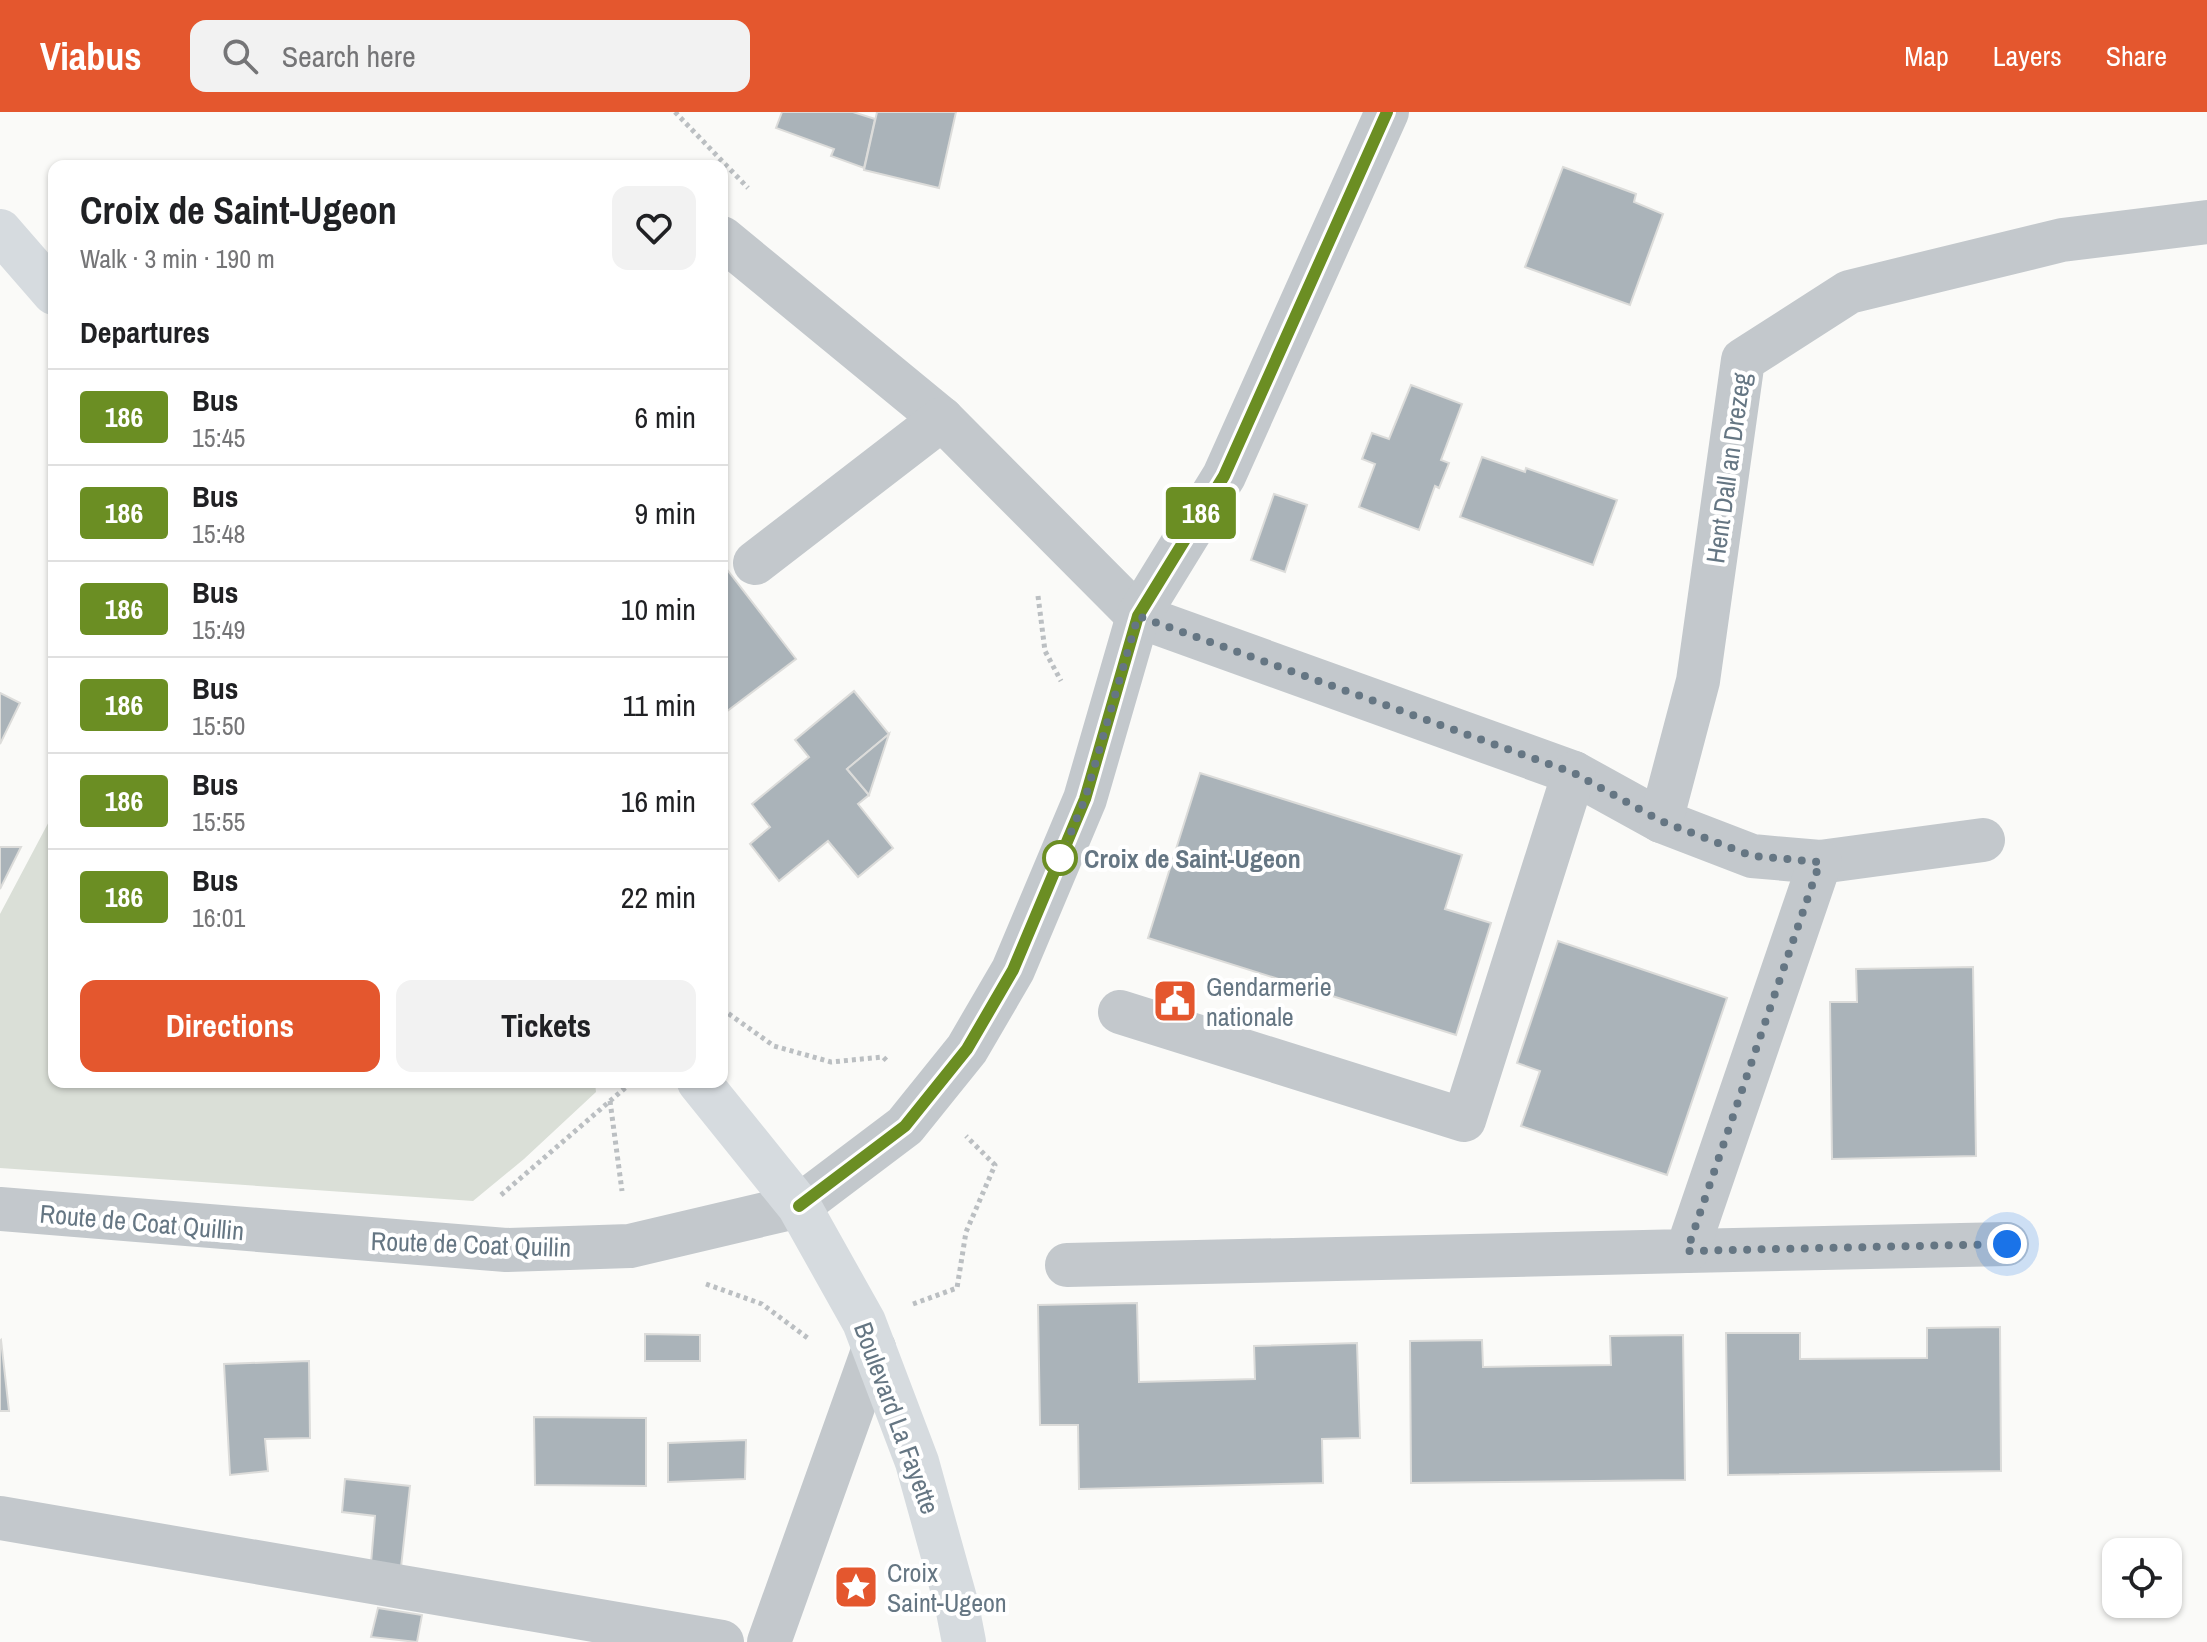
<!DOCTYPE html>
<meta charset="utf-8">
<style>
:root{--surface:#fff;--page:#f2f2f2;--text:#202124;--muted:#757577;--line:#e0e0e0;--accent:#e4572e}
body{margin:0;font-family:"Archivo Narrow",sans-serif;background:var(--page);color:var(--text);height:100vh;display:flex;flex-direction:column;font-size:30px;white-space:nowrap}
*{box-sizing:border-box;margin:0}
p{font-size:26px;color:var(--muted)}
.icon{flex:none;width:44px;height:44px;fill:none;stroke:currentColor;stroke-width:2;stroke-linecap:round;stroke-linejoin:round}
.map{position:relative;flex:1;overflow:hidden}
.side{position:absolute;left:48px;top:48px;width:680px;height:928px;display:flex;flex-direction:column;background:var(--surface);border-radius:16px;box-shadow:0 2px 6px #0004}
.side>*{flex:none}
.badge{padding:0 16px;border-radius:6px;font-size:28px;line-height:52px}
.controls{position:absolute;left:2102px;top:1426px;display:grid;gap:16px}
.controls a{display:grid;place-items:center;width:80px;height:80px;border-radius:16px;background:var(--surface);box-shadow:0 2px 6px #0004;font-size:40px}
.you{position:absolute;width:40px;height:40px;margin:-20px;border:6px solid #fff;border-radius:50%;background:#1a73e8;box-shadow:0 0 0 12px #1a73e833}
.map>.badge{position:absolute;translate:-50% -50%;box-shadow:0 0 0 4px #fff}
h2{padding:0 32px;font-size:30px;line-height:72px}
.round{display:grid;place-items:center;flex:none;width:84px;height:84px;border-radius:16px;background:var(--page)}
.summary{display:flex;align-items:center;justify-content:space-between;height:136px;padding:0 32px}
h1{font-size:38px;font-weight:800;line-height:60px}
.cta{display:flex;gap:16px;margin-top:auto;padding:16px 32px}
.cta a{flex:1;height:92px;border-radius:16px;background:var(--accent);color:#fff;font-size:32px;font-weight:800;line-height:92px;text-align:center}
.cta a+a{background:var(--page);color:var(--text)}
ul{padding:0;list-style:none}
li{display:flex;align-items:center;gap:24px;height:96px;padding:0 32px;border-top:2px solid var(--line)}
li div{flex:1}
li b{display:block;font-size:30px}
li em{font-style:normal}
li .badge{min-width:88px;font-weight:700;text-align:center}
header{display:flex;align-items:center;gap:48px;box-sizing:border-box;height:112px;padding:0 40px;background:var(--accent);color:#fff}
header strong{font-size:38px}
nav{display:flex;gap:44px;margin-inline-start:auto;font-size:28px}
.search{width:560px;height:72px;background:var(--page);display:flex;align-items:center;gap:20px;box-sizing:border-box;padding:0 28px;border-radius:16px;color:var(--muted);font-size:30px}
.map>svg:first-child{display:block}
.green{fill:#dadfd7}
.building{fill:#aab3b9;stroke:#dcdcda;stroke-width:2}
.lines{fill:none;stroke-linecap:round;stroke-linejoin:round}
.path{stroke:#bbbfc2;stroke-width:5;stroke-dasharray:4 4;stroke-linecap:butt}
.minor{stroke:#c3c8cc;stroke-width:44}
.major{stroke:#d6dbdf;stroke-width:44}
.line-casing{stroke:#fff;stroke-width:18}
.line{stroke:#6b8e23;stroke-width:12}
.walk{stroke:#657683;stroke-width:8;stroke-dasharray:0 14.4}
.stop-dot{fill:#fff;stroke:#6b8e23;stroke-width:4}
.labels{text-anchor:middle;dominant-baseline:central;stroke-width:8;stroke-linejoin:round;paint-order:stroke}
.street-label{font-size:26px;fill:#657683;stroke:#fff}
.stop-label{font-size:26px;font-weight:bold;fill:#657683;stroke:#fff;text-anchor:start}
.poi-label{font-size:26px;fill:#657683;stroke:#fff;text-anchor:start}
</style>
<header>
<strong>Viabus</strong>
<div class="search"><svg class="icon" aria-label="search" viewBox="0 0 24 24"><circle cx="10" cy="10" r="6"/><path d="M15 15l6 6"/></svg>Search here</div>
<nav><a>Map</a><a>Layers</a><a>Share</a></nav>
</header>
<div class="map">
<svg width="2207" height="1530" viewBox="0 0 2207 1530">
<rect width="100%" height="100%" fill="#fafaf8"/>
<path class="green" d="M 54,700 L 54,970 L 595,970 L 596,980 L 524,1047 L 473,1089 L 0,1056 L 0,802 Z"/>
<g class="building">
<path d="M 782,0 L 853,0 L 875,7 L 864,56 L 831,44 L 834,37 L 776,16 Z"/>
<path d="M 877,0 L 956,0 L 939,76 L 864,58 Z"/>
<path d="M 1563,55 L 1636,82 L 1634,90 L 1663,102 L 1630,193 L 1525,155 Z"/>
<path d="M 1411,273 L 1462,292 L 1441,348 L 1449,351 L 1439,376 L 1435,374 L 1419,418 L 1359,395 L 1375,352 L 1362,347 L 1372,321 L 1389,327 Z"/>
<path d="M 1482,345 L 1525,360 L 1526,356 L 1617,388 L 1593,453 L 1460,405 Z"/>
<path d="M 1274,382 L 1307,393 L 1285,460 L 1251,448 Z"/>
<path d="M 722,451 L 796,547 L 722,603 Z"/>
<path d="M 854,579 L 889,622 L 847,657 L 869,683 L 858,692 L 893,736 L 858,765 L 828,729 L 779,769 L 750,732 L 770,715 L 752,692 L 809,645 L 795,628 Z"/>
<path d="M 0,581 L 20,591 L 0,632 Z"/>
<path d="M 889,622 L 869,683 L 847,657 Z"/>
<path d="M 1200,661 L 1462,743 L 1445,797 L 1491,811 L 1456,923 L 1148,826 Z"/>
<path d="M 0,735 L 21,735 L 0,777 Z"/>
<path d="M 1558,829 L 1727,886 L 1667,1063 L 1521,1014 L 1540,959 L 1517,951 Z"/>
<path d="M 1973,855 L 1976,1044 L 1832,1047 L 1830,890 L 1857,890 L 1856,857 Z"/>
<path d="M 1137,1191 L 1139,1270 L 1255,1267 L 1254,1234 L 1357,1231 L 1360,1326 L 1322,1327 L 1323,1371 L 1079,1377 L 1078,1313 L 1040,1313 L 1038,1193 Z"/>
<path d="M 2000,1215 L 2001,1359 L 1728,1363 L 1726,1221 L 1800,1221 L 1800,1247 L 1927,1246 L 1927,1216 Z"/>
<path d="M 645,1222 L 700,1223 L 700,1249 L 645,1249 Z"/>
<path d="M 1683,1223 L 1685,1368 L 1411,1371 L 1410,1229 L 1482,1228 L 1483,1255 L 1611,1253 L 1610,1224 Z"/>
<path d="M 1,1228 L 9,1299 L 0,1299 L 0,1229 Z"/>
<path d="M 309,1249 L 310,1326 L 265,1327 L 268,1359 L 230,1363 L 224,1252 Z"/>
<path d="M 534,1305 L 646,1306 L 646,1374 L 535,1373 Z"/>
<path d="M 746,1328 L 745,1367 L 668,1370 L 668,1331 Z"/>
<path d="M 345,1367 L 410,1374 L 401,1455 L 371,1451 L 375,1404 L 342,1400 Z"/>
<path d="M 378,1496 L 422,1503 L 417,1530 L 371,1525 Z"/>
</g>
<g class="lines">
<g class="path">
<path d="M 675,0 L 748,76"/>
<path d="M 1038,484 L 1045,539 L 1061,569"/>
<path d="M 722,897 L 774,934 L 831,950 L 883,945 L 889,951"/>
<path d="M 610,989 L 622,1079"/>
<path d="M 501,1083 L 632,970"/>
<path d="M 706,1172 L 762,1192 L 809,1227"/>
<path d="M 913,1192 L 957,1176 L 966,1120 L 995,1053 L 966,1024"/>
</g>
<g class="minor">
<path d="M 722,126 L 942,307"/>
<path d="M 755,451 L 942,307 L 1138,504 L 1574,661 L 1661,709 L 1752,744 L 1820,750 L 1983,728"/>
<path d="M 1661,709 L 1698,569 L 1743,248 L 1849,180 L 2062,128 L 2207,110"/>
<path d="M 1120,900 L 1464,1008 L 1574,661"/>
<path d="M 0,1097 L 506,1138 L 630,1134 L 799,1094 L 905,1014 L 967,937 L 1013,858 L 1085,687 L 1138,504 L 1224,364 L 1387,0"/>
<path d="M 1687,1139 L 2007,1132"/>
<path d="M 1067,1153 L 1687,1139 L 1820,750"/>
<path d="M 0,1406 L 722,1530"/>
<path d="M 769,1530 L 874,1236"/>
</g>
<g class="major">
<path d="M 0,119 L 54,181"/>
<path d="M 699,970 L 799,1094 L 864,1210 L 917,1350 L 957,1494 L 964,1530"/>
</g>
</g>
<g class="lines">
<g class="line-casing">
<path id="line" d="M 799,1094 L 905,1014 L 967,937 L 1013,858 L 1085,687 L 1138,504 L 1224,364 L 1387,0"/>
</g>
<use href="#line" class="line"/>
<path class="walk" d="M 1060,746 L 1085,687 L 1138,504 L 1574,661 L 1661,709 L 1752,744 L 1820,750 L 1687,1139 L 2007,1132"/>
</g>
<defs>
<g id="civic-square" transform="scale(2.3)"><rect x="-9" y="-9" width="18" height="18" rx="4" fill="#e4572e" stroke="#fff"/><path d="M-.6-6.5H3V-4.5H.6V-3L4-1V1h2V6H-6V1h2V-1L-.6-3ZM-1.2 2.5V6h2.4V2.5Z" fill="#fff"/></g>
<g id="sight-square" transform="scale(2.3)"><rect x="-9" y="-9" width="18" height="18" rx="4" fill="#e4572e" stroke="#fff"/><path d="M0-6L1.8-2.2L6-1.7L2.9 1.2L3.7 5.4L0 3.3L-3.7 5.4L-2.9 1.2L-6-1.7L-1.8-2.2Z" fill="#fff"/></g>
</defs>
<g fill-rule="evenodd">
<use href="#civic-square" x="1175" y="889"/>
<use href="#sight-square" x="856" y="1475"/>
</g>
<circle class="stop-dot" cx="1060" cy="746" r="16"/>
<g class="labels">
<g class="street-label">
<text transform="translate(1728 356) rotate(-82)">Hent Dall an Drezeg</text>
<text transform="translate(142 1110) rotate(5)">Route de Coat Quillin</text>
<text transform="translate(471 1132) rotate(2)">Route de Coat Quilin</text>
<text transform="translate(897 1306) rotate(70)">Boulevard La Fayette</text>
</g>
<g class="stop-label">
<text x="1084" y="746">Croix de Saint-Ugeon</text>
</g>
<g class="poi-label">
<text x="1206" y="874">Gendarmerie<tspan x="1206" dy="30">nationale</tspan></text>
<text x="887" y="1460">Croix<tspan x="887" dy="30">Saint-Ugeon</tspan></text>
</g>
</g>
</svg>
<div class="controls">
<a><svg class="icon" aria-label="locate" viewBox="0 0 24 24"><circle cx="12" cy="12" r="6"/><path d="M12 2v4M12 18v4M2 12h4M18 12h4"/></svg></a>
</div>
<div class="you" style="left:2007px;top:1132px"></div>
<b class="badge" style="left:1201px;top:401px;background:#6b8e23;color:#fff">186</b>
<section class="side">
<div class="summary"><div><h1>Croix de Saint-Ugeon</h1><p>Walk · 3 min · 190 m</p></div><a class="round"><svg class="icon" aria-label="heart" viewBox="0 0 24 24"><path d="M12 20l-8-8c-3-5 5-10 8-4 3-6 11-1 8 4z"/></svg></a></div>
<h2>Departures</h2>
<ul>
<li><span class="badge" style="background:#6b8e23;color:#fff">186</span><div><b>Bus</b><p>15:45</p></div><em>6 min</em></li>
<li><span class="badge" style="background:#6b8e23;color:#fff">186</span><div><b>Bus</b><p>15:48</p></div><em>9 min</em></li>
<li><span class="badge" style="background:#6b8e23;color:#fff">186</span><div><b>Bus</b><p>15:49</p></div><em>10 min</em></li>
<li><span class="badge" style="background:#6b8e23;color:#fff">186</span><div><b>Bus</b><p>15:50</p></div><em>11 min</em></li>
<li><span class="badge" style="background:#6b8e23;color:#fff">186</span><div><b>Bus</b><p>15:55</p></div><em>16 min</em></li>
<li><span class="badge" style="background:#6b8e23;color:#fff">186</span><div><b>Bus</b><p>16:01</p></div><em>22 min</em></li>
</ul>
<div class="cta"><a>Directions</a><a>Tickets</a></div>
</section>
</div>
